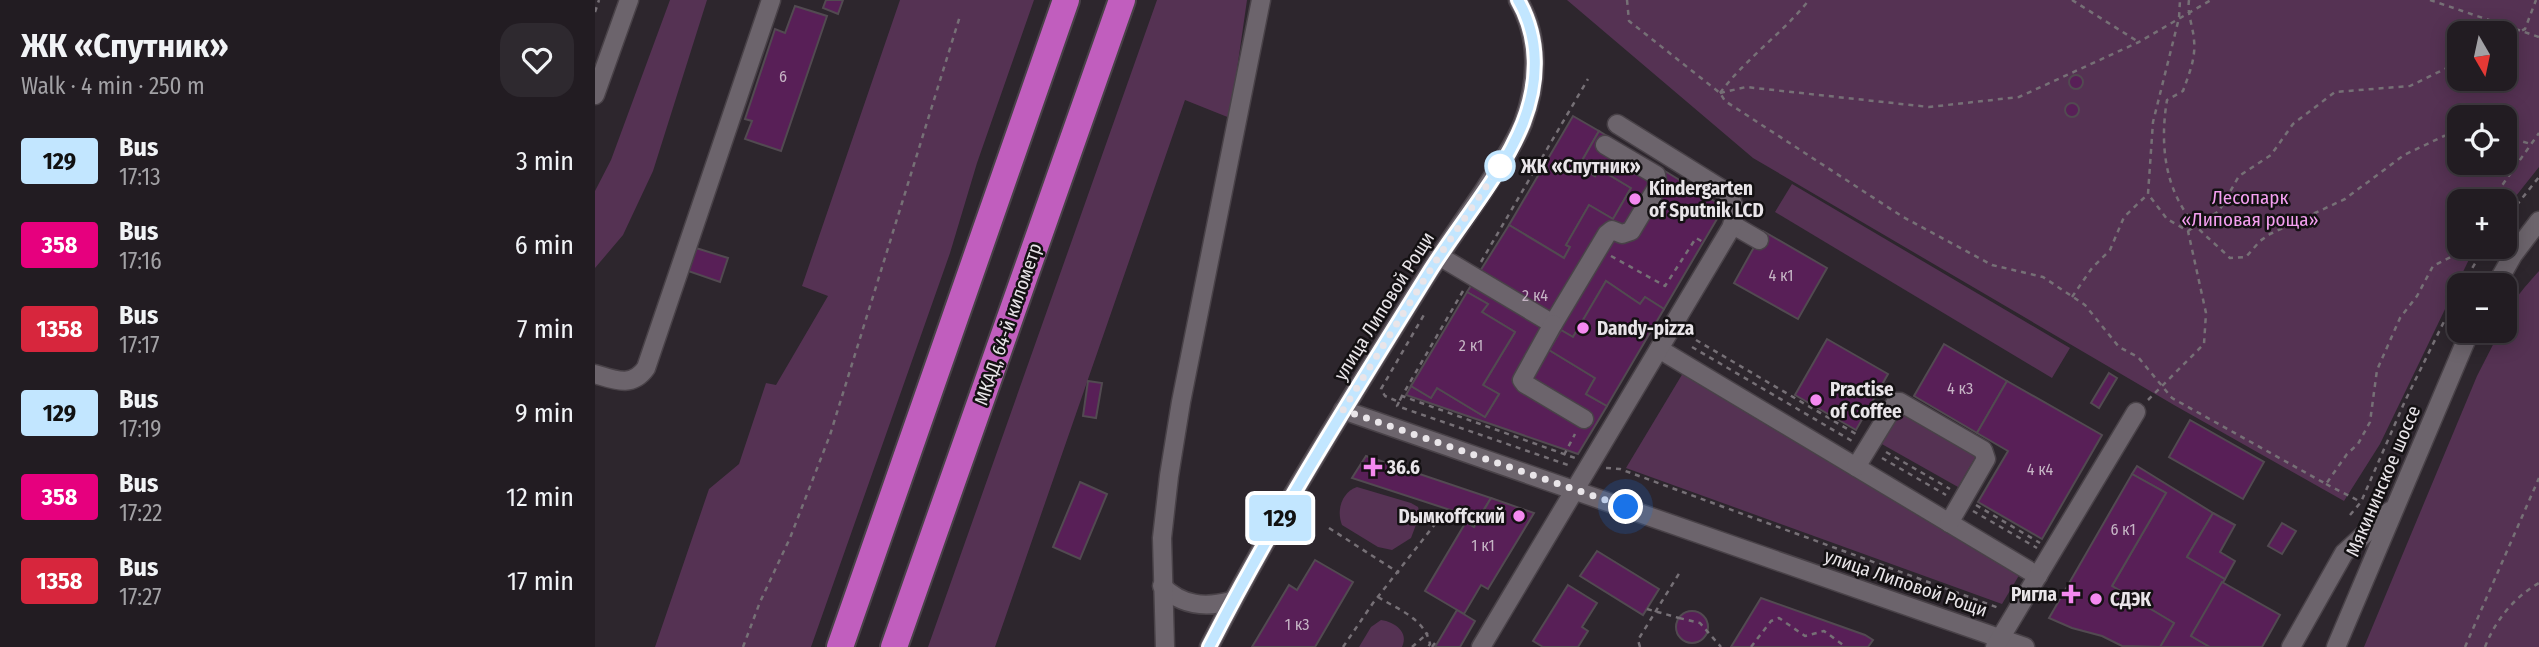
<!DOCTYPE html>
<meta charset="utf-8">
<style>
:root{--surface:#221c22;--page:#2e292f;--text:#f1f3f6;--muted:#a2a1a5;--line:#3f3a40}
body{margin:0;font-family:"Fira Sans Condensed",sans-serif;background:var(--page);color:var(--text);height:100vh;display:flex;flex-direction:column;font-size:26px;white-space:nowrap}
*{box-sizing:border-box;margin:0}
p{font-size:23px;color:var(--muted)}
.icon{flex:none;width:38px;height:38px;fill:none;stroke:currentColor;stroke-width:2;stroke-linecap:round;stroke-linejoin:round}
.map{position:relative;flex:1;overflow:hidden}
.drawer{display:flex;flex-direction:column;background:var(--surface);width:595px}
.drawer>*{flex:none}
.badge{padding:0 14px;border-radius:5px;font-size:24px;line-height:46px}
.needle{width:46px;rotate:171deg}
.buttons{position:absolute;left:1852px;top:21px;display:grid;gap:14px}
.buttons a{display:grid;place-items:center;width:70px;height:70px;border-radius:14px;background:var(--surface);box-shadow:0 4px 18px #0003,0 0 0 2px var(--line);font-size:35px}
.you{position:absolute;width:35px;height:35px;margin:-18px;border:5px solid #fff;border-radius:50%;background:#1a73e8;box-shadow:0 0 0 10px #1a73e833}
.map>.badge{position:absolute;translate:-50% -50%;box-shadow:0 0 0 4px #fff}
.round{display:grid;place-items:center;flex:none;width:74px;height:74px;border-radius:21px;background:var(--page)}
.headline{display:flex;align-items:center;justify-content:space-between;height:119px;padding:0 21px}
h1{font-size:33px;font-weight:700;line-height:52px}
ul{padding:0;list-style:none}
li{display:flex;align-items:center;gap:21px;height:84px;padding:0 21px}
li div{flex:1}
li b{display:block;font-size:26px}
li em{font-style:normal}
li .badge{min-width:77px;font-weight:700;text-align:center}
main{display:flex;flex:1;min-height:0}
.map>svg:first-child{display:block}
.green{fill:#553253;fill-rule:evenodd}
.building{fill:#581f57;stroke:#524a51;stroke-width:2}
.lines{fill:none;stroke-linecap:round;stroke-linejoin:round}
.minor-casing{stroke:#494248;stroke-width:21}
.highway-casing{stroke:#494248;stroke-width:30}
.path{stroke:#767076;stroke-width:2.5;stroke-dasharray:5 5;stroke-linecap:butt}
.minor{stroke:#6c646c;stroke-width:18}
.highway{stroke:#c15ebe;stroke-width:26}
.path-bridge{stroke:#767076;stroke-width:2.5;stroke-dasharray:5 5;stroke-linecap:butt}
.line-casing{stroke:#fff;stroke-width:16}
.line{stroke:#c2e6ff;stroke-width:10}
.walk{stroke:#e9e5e9;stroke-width:7;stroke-dasharray:0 12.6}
.stop-dot{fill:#fff;stroke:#c2e6ff;stroke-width:3.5}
.poi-dot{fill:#f489f0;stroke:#141113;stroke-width:2.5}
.labels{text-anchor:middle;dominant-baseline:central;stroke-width:5;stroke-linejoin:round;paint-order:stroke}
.number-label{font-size:16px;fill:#c5b4c4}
.stop-label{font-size:19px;font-weight:bold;fill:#e9e5e9;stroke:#141113;text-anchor:start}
.poi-label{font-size:19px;font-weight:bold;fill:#e9e5e9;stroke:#141113;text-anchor:start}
.park-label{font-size:19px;fill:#f49ff0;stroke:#141113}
.street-label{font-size:19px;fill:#e9e5e9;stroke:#141113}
</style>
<main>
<section class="drawer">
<div class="headline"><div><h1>ЖК «Спутник»</h1><p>Walk · 4 min · 250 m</p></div><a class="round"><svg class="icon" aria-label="heart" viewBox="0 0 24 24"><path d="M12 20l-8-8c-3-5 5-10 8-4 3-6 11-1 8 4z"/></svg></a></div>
<ul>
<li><span class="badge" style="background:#c2e6ff;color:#111">129</span><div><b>Bus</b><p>17:13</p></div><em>3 min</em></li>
<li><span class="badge" style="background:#e6007e;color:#fff">358</span><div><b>Bus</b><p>17:16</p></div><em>6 min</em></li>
<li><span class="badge" style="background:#d7263d;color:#fff">1358</span><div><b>Bus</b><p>17:17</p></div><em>7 min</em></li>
<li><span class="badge" style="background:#c2e6ff;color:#111">129</span><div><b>Bus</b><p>17:19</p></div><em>9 min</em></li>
<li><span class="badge" style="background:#e6007e;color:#fff">358</span><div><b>Bus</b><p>17:22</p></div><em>12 min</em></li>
<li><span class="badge" style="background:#d7263d;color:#fff">1358</span><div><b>Bus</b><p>17:27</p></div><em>17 min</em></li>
</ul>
</section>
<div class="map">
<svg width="1944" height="647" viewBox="0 0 1944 647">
<rect width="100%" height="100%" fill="#2d262d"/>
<g class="green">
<path d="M 75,0 L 112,0 L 58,171 L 28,235 L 0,268 L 0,191 L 16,160 Z"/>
<path d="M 305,0 L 439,0 L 382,163 L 355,253 L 216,647 L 60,647 L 114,489 L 144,464 L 171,383 L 181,385 L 233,296 L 207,286 Z"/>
<path d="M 562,0 L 652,0 L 635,118 L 590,100 L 400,647 L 333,647 Z"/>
<path d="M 972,0 L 1944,0 L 1944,167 L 1909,211 L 1909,201 L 1864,201 L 1864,247 L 1880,247 L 1785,444 L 1749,501 L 1579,405 L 1158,158 ZM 1864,33 L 1909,33 L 1909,79 L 1864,79 ZM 1864,117 L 1909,117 L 1909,163 L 1864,163 Z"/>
<path d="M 1197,184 L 1475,348 L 1457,378 L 1180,212 Z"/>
<path d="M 1944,271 L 1944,647 L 1769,647 L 1882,376 L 1905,331 L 1909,331 C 1909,308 1930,287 1944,271 Z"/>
<path d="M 1088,373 L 1426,572 L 1407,604 L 1031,468 Z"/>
<path d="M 1304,411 L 1381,456 L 1363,487 L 1285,443 Z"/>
<path d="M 762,487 L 816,503 L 823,507 L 825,514 L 816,538 L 797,550 L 783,547 L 747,525 C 741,510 747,492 762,487 Z"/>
<path d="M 786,620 C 800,622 814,632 807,647 L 764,647 L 776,627 Z"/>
</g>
<g class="building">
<path d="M 231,0 L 248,0 L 243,14 L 228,8 Z"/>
<path d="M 200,6 L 232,16 L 186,151 L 150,139 L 157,121 L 150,119 L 180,29 L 190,33 Z"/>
<circle cx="1481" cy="82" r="7"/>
<circle cx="1477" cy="110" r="7"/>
<path d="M 978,116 L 1004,131 L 984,166 L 1000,176 L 1004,169 L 1036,188 L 1018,219 L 994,205 L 971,245 L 975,247 L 969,258 L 914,225 Z"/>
<path d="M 1004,131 L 1129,207 L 1069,309 L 1050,297 L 1045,304 L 1011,281 L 978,337 L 966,330 L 954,350 L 1000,378 L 991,394 L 1012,406 L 983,454 L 811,395 L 816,386 L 836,398 L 842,388 L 890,417 L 904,394 L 888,385 L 920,332 L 887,312 L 893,304 L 872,292 L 914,225 L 969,258 L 975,247 L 971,245 L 994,205 L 1018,219 L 1036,188 L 1004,169 L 1000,176 L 984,166 Z"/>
<path d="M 1168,231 L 1232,268 L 1203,319 L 1139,283 Z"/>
<path d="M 101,248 L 133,258 L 125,282 L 93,271 Z"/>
<path d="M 1011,281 L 1045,304 L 1050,297 L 1069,309 L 1012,406 L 991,394 L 1000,378 L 954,350 L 966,330 L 978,337 Z"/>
<path d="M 872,292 L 893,304 L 887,312 L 920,332 L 888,385 L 904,394 L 890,417 L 842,388 L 836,398 L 816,386 Z"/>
<path d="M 1232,339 L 1293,374 L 1261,430 L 1200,395 Z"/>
<path d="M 1349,344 L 1412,381 L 1382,433 L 1319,396 Z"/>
<path d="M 1514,373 L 1522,378 L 1504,408 L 1496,403 Z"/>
<path d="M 493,381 L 507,383 L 501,418 L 488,416 Z"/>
<path d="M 1412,381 L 1507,435 L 1447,539 L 1383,502 L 1413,451 L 1382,433 Z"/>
<path d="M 1595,420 L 1669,462 L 1648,499 L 1574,457 Z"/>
<path d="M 771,456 L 896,498 L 883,519 L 757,478 Z"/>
<path d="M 1542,466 L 1618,513 L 1592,557 L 1630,579 L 1596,636 L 1615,647 L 1565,647 L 1579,623 L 1517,586 L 1571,493 L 1537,474 Z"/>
<path d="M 1537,474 L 1571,493 L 1517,586 L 1579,623 L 1565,647 L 1527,646 L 1507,636 L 1477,628 L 1454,618 Z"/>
<path d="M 485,482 L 512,494 L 485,559 L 458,547 Z"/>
<path d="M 896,498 L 939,513 L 893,589 L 886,585 L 869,614 L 830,591 L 871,522 L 879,527 Z"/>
<path d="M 1618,513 L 1640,525 L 1625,552 L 1640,561 L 1630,579 L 1592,557 Z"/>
<path d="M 1687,523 L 1701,531 L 1687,554 L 1673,546 Z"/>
<path d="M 1002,551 L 1064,589 L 1048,615 L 985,576 Z"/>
<path d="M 720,560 L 758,582 L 720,647 L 657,647 L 694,585 L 702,590 Z"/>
<path d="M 1627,582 L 1685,615 L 1667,647 L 1615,647 L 1596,636 Z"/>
<path d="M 973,585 L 1002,603 L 987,627 L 993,631 L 983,647 L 948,647 L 938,641 Z"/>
<path d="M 1166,598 L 1270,635 L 1278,640 L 1273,647 L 1136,647 Z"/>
<path d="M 862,610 L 880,621 L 865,647 L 840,647 Z"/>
<circle cx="1097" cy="627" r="16"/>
</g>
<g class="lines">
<g class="minor-casing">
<g id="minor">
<path d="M 0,95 L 34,0"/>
<path d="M 1138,225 L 1164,240"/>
<path d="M 844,256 L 958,324 L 1012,234 L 1017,230 L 1027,234 L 1036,231 L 1063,186 L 1061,175 L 1010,145"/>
<path d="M 1901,285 L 1918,255 L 1944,221"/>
<path d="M 958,324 L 927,380 L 930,384 L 989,419"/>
<path d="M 1064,349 L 1443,576"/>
<path d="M 0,374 C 20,380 37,388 51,368 L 176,0"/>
<path d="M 748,410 L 1430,647"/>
<path d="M 1261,467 L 1301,402 L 1305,402 L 1388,450 L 1391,459 L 1354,523"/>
<path d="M 567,586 C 587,606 610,608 636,601"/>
<path d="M 570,647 L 567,538 L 574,476 L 586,402 L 666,0"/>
<path d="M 614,647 C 678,521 754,401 829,280 C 848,250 868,221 888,192 C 902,169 918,148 928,123 C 943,82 945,38 923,0"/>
<path d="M 886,647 L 1136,228 C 1142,214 1140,206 1133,193 L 1022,124"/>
<path d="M 1400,647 L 1541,412"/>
<path d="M 1696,647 L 1749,553 L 1795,511"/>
<path d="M 1741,647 L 1875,331"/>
</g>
</g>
<g class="highway-casing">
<g id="highway">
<path d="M 245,647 L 471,0"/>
<path d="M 299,647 L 527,0"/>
</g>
</g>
<g class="path">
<path d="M 1032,0 L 1034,21 L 1125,93 L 1130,101 L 1308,217 L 1397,265 L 1448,277 L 1490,305 L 1524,347 L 1543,357 L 1577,398 L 1731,484 L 1752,454 L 1763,444 L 1775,422 L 1782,370 L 1805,318 L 1822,296 L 1838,266 L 1856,257 L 1865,247"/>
<path d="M 1477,0 L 1542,41"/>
<path d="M 1594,0 C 1592,14 1598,26 1599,40 C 1601,58 1594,74 1588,91 L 1572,100 C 1565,142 1569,186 1596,220 C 1607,234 1622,245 1635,258 L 1651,257 L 1665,241 L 1675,234 L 1750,199 L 1809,155 L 1849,136 L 1864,133"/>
<path d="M 1835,0 L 1944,37"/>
<path d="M 0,12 L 4,0"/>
<path d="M 1909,39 L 1930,29 L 1941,0"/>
<path d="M 1125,93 L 1151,87 L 1334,107 L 1424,97 L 1544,42 L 1616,0"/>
<path d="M 1125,93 C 1151,58 1187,34 1214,0"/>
<path d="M 1909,136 L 1936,144"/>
<path d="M 1896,201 L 1944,133"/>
<path d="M 1909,221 L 1944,177"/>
<path d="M 1593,231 L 1624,211 L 1644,176 L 1676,155 L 1698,124 L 1740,92 L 1815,86 L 1864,62"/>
<path d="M 1016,256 L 1070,286 L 1101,238 L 1108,242"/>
<path d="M 886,262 L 993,79"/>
<path d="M 1867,285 L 1890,247"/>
<path d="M 868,291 L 807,396 L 980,458"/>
<path d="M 1477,297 L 1497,268 L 1515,250 L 1529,217 L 1553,194"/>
<path d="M 1101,340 L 1261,434"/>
<path d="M 1097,347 L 1257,441"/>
<path d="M 807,396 L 804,402 L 790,396 L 786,389 L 830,313"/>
<path d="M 1553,400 L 1609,344 L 1611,313 L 1593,231 L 1572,219 L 1553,194 L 1558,122 L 1584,18 L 1585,0"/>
<path d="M 804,402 L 802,406 L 973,465"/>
<path d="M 1291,452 L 1355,489"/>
<path d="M 969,455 L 980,434"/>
<path d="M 1287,458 L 1351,495"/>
<path d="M 1011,468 L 1025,469 L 1404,608"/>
<path d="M 1731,484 L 1766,502"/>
<path d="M 1381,505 L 1445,543"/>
<path d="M 1378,511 L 1442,548"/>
<path d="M 1755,515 L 1766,502 L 1810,401 L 1864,291"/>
<path d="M 734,528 L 804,573"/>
<path d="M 783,597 C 804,610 830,619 835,644 L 833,647"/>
<path d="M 1084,618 L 1105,623 L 1126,647"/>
<path d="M 148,647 L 165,602 L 195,538 L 235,435 L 365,16"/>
<path d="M 748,647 L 778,603 L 848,514"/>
<path d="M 817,647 L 833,633"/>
<path d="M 837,647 L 840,643 L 842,644"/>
<path d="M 1045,647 L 1043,640 L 1085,572"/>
<path d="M 1156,647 L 1176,621 L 1184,618 L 1210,636 L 1229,631 L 1251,647"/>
<path d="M 1870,647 L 1944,478"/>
<path d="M 1890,647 C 1900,621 1919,597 1944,583"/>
</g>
<use href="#minor" class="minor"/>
<use href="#highway" class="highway"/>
<path class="path-bridge" d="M 1052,609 L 1084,618"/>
</g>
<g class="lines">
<g class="line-casing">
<path id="line" d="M 614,647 C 680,518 758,395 835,271 C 865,223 907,175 928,123 C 944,82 945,38 923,0"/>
</g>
<use href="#line" class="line"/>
<path class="walk" d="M 905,166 L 844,256 L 748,410 L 1031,507"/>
</g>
<circle class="stop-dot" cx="905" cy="166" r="14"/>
<g class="poi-dot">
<circle cx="1040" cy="199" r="7"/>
<circle cx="988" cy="328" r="7"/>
<circle cx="1221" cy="400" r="7"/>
<path d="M774.5 456.5h7v7h7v7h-7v7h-7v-7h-7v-7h7z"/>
<circle cx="924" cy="516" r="7"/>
<path d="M1472.5 583.5h7v7h7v7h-7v7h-7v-7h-7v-7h7z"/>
<circle cx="1501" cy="599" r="7"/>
</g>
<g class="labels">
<g class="number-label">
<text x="188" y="76">6</text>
<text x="1186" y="275">4 к1</text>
<text x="940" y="295">2 к4</text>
<text x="876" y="345">2 к1</text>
<text x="1365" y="388">4 к3</text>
<text x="1445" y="469">4 к4</text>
<text x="1528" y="529">6 к1</text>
<text x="888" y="545">1 к1</text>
<text x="702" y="624">1 к3</text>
</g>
<g class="stop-label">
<text x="926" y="166">ЖК «Спутник»</text>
</g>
<g class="poi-label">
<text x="1054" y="188">Kindergarten<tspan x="1054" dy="22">of Sputnik LCD</tspan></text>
<text x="1002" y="328">Dandy-pizza</text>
<text x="1235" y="389">Practise<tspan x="1235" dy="22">of Coffee</tspan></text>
<text x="792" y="467">36.6</text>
<text x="910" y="516" text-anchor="end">Dымкoffский</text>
<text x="1462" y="594" text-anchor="end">Ригла</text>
<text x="1515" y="599">СДЭК</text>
</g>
<g class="park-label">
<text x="1655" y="197">Лесопарк<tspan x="1655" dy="22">«Липовая роща»</tspan></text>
</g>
<g class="street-label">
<text transform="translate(789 306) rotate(-58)">улица Липовой Рощи</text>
<text transform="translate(413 324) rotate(-71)">МКАД, 64-й километр</text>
<text transform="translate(1788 481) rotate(-67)">Мякининское шоссе</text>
<text transform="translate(1311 583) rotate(19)">улица Липовой Рощи</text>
</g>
</g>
</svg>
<div class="buttons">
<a><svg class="needle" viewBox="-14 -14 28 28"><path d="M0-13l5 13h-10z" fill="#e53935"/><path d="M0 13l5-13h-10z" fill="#a2a1a5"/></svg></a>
<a><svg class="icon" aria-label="locate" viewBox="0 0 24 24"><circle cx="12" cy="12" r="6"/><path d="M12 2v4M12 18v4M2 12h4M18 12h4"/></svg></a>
<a>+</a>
<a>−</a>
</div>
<div class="you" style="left:1031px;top:507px"></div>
<b class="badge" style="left:685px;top:518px;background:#c2e6ff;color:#111">129</b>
</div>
</main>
